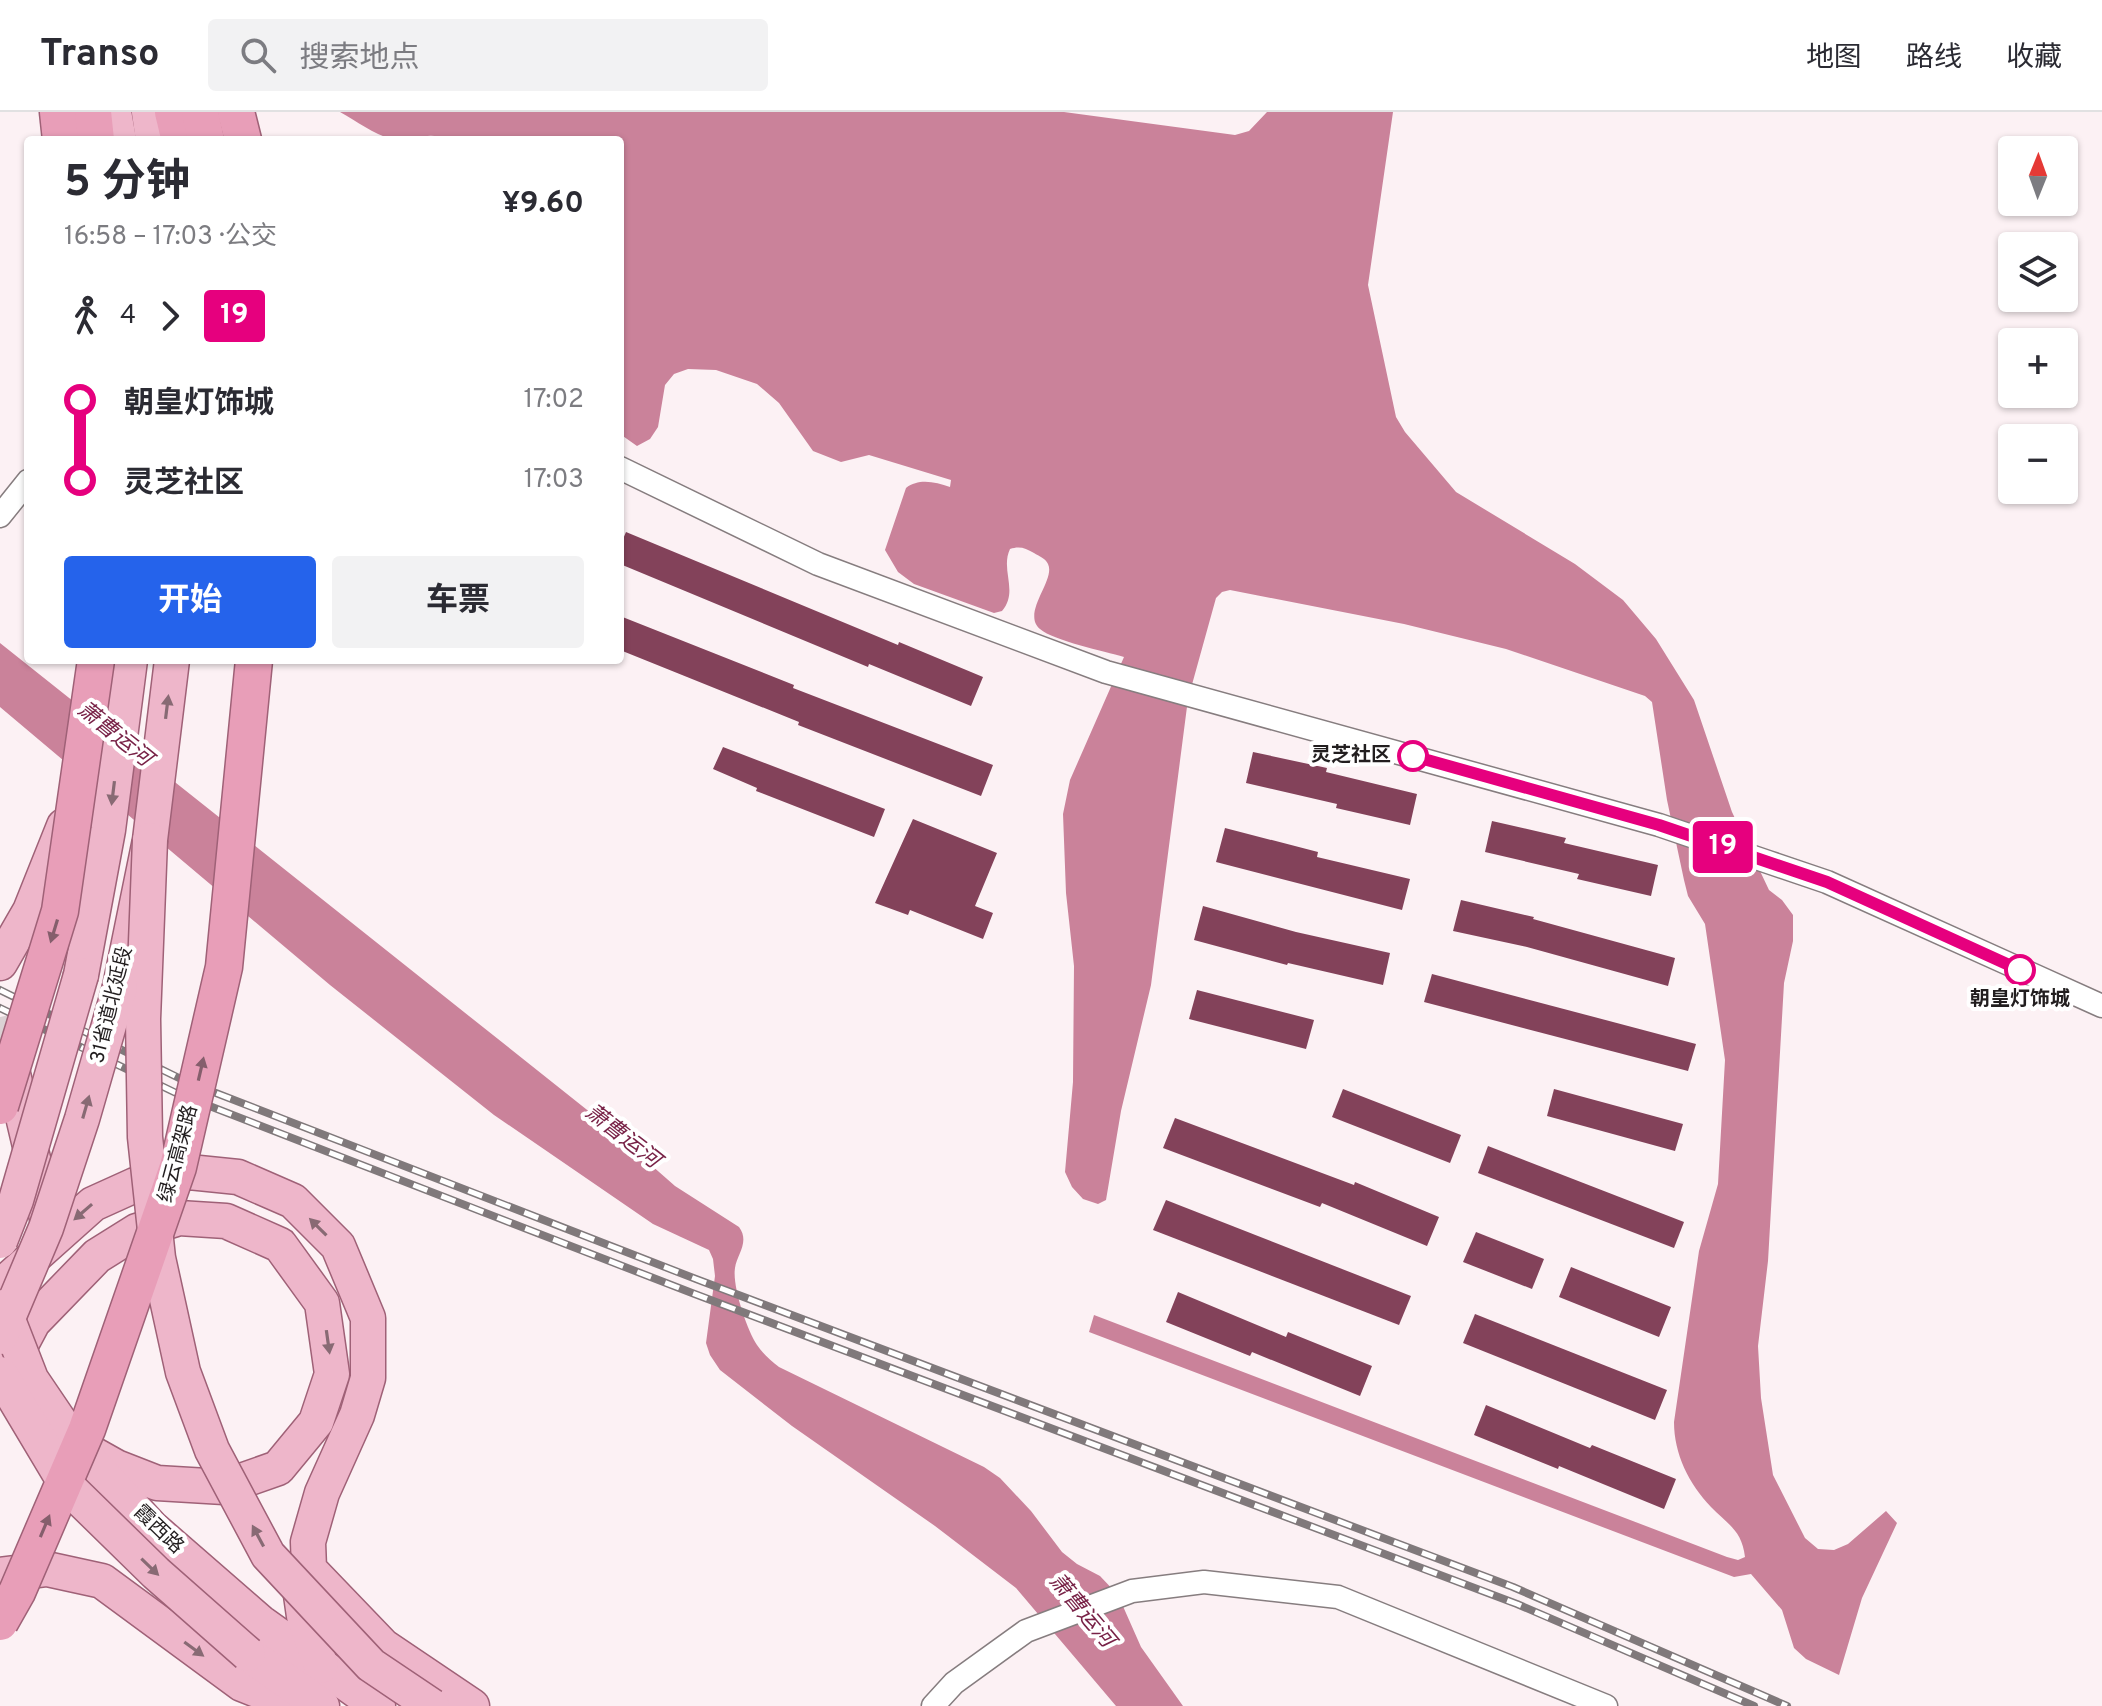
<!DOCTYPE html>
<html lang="zh">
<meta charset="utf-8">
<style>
:root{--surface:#fff;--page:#f2f2f3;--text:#2b2b33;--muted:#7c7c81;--line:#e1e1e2;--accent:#2563eb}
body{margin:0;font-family:Overpass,"Noto Sans SC",sans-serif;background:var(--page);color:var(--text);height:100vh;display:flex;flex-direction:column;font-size:30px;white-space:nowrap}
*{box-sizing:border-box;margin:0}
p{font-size:26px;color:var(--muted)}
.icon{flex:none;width:44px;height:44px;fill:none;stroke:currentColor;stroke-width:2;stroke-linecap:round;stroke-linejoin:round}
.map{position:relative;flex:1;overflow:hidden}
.drawer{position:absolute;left:24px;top:24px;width:600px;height:528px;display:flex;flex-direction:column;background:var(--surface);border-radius:8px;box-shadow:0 2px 6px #0004}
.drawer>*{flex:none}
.badge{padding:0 16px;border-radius:6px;font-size:28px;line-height:52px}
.needle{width:52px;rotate:1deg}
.controls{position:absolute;left:1998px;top:24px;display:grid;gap:16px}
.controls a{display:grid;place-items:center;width:80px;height:80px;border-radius:8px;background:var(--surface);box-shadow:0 2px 6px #0004;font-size:40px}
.map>.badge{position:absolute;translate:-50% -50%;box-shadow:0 0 0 4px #fff}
.legs{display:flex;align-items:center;gap:12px;height:88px;padding:0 40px;font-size:26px}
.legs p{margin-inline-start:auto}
.head{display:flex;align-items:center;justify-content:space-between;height:136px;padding:0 40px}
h1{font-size:44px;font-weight:700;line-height:60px}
.button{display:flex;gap:16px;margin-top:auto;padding:16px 40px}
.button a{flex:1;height:92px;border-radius:8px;background:var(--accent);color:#fff;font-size:32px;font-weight:700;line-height:92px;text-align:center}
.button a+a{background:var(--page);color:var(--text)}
ul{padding:0 40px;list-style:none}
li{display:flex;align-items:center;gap:28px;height:80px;font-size:30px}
li i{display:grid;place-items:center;width:12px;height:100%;margin:0 10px;background:currentColor}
li i::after{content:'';width:20px;height:20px;margin:-10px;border:6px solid;border-radius:50%;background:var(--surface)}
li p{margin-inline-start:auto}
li:first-child i{background:linear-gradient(#0000 50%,currentColor 0)}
li:last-child i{background:linear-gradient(currentColor 50%,#0000 0)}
header{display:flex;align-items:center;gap:48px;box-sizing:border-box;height:112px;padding:0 40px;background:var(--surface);border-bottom:2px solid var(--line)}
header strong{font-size:38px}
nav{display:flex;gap:44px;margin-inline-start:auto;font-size:28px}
.search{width:560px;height:72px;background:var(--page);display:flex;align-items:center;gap:20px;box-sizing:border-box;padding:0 28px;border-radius:8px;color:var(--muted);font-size:30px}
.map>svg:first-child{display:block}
.water{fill:#ca829a}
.building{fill:#83425a}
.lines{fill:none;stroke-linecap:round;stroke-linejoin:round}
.primary-tunnel{stroke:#dbd1d4;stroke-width:34;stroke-dasharray:34 17;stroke-linecap:butt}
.minor-casing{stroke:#867d7f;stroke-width:25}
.primary-casing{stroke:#9f6177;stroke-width:37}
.trunk-casing{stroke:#9f6177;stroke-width:39}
.minor{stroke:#fff;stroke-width:22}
.primary{stroke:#eeb6ca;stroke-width:34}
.trunk{stroke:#e89eb8;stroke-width:36}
.rail-casing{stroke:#80797b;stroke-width:8}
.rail{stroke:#fff;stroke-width:5;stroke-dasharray:15;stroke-linecap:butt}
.primary-bridge-casing{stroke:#9f6177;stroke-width:37;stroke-linecap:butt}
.trunk-bridge-casing{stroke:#9f6177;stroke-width:39;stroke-linecap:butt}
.primary-bridge{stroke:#eeb6ca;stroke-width:34}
.trunk-bridge{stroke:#e89eb8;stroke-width:36}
.oneway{fill:#886a74}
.oneway2{fill:#855e6c}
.line-1-casing{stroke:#fff;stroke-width:18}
.line-1{stroke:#e6007e;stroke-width:12}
.stop-1-dot{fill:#fff;stroke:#e6007e;stroke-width:4}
.labels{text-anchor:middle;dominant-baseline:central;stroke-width:8;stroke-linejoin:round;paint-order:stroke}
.stop-label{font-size:20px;font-weight:bold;fill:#221e1f;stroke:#fff;text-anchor:end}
.street-label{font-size:20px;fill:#221e1f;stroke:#fff}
.water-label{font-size:22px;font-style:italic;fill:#782247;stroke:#fff}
</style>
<header>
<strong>Transo</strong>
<div class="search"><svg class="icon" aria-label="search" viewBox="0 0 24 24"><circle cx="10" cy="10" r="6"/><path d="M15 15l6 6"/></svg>搜索地点</div>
<nav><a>地图</a><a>路线</a><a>收藏</a></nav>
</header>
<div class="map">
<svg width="2102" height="1594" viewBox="0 0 2102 1594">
<rect width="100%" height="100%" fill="#fcf1f4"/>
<g class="water">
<path d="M 340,0 L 1064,0 L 1235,23 L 1249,19 L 1267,0 L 1393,0 L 1368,173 L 1396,305 L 1405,320 L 1456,380 L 1575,452 L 1623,488 L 1656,527 L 1694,588 L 1732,700 L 1769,778 L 1782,788 L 1793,803 L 1793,829 L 1784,871 L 1768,1149 L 1758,1234 L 1761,1286 L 1773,1363 L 1805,1426 L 1818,1437 L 1834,1438 L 1848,1432 L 1886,1399 L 1897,1411 L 1862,1486 L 1839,1563 L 1806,1547 L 1794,1536 L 1782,1498 L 1751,1462 L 1734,1465 L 1089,1220 L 1094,1203 L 1727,1445 L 1738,1448 L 1745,1445 C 1742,1419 1729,1413 1711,1395 C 1689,1372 1674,1342 1674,1310 L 1699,1139 L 1718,1072 L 1725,948 L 1705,812 L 1688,784 L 1684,768 L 1667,688 L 1652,590 L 1645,584 L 1506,537 L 1404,512 L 1230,478 L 1222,480 L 1216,486 L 1188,587 L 1151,873 L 1121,999 L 1106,1088 L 1098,1092 L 1083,1087 L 1072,1075 L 1065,1060 L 1073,970 L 1074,854 L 1066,781 L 1063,702 L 1070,668 L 1124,545 C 1104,539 1054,529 1040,517 C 1021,501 1056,468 1048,452 C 1046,447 1039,444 1034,441 C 1025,436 1020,434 1010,437 C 1000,458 1019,479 1002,499 L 994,501 L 914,472 L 898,460 L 885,438 L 906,376 C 919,366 935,370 950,375 L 951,368 L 869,343 L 841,350 L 813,339 L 779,291 L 757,272 L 716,258 L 688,257 L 674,262 L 665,273 L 658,315 L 650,327 L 637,334 L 620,322 L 620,28 L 447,28 C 424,16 413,34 391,27 C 374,22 356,9 340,0 Z"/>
<path d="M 0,531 L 601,1009 L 675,1074 L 739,1115 C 750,1130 737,1142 735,1156 C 732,1174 747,1218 757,1233 C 763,1242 771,1249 779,1255 L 984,1355 L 1000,1366 L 1031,1399 L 1062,1440 L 1077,1452 L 1100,1464 L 1118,1483 L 1141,1535 L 1183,1594 L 1116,1594 L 1016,1476 L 935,1414 L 792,1314 L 720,1258 L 710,1243 L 706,1231 L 715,1164 L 713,1147 L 709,1138 L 653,1112 L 494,1003 L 330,873 L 0,595 Z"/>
</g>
<g class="building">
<path d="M 626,420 L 898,533 L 899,530 L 983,565 L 971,594 L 869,552 L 868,555 L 620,452 L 620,434 Z"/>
<path d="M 620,504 L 794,573 L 793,576 L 993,653 L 981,684 L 798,613 L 799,610 L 620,538 Z"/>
<path d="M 723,635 L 885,697 L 874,725 L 756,679 L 757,676 L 713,657 Z"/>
<path d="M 1253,640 L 1327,656 L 1326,660 L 1417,682 L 1410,713 L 1336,696 L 1337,692 L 1246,671 Z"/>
<path d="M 913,707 L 997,741 L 975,794 L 993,801 L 983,827 L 910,798 L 908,803 L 875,791 Z"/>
<path d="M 1492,709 L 1566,726 L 1564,731 L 1658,753 L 1651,784 L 1577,767 L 1579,762 L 1485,740 Z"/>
<path d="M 1225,716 L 1318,740 L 1317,745 L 1410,767 L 1402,798 L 1216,750 Z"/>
<path d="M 1461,788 L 1534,805 L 1533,807 L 1675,846 L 1668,874 L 1527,835 L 1453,819 Z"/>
<path d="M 1203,794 L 1296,820 L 1390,841 L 1383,873 L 1288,851 L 1287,853 L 1194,828 Z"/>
<path d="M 1432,862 L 1696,932 L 1688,959 L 1424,890 Z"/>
<path d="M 1197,878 L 1314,908 L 1306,937 L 1189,907 Z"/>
<path d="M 1343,977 L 1461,1023 L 1450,1051 L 1332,1005 Z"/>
<path d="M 1554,977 L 1683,1012 L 1675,1039 L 1547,1004 Z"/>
<path d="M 1175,1006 L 1354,1073 L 1355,1070 L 1439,1105 L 1427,1134 L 1322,1091 L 1320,1095 L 1163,1036 Z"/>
<path d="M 1488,1034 L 1684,1110 L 1674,1136 L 1478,1061 Z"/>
<path d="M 1166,1088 L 1411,1184 L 1399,1213 L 1153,1118 Z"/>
<path d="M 1476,1120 L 1544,1147 L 1532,1177 L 1463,1150 Z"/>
<path d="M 1571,1155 L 1671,1195 L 1659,1225 L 1559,1185 Z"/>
<path d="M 1178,1180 L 1286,1225 L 1288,1220 L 1372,1254 L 1360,1284 L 1252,1240 L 1250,1244 L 1166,1210 Z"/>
<path d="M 1475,1202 L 1667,1278 L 1655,1308 L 1463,1231 Z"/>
<path d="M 1486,1293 L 1590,1336 L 1592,1333 L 1676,1367 L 1664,1397 L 1559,1354 L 1558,1357 L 1474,1323 Z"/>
</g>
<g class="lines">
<path class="primary-tunnel" d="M 0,905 L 8,942"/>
<g class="minor-casing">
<g id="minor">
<path d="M 620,356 L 818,452 L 1106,560 L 1659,713 L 1768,750 L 1827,770 L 2102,894"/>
<path d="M 0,404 L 28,369"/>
<path d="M 933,1594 L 954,1571 L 1026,1519 L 1132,1479 L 1204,1470 L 1338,1485 L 1606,1594"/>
</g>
</g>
<g class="primary-casing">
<g id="primary">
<path d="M 114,0 L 119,28"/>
<path d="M 149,0 L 153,28"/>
<path d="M 0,851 L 30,799 L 64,714"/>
<path d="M 81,863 L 108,718 L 130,548"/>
<path d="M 120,875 L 150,728 L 172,548"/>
<path d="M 9,945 L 51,1123"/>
<path d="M 0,1175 L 93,1092 L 135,1073 L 189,1060 L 238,1065 L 293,1089 L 338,1134 L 368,1206 L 368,1266 L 357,1303 L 322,1381 L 308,1430 L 309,1457 L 383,1534 L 472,1594"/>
<path d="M 8,1257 L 33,1210 L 97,1144 L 137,1119 L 179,1106 L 226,1109 L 280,1133 L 322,1191 L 332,1262 L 316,1310 L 278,1356 L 224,1375 L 157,1371 L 116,1355 L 75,1332"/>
<path d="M 90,1349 L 152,1416 L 260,1510 L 378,1594"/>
<path d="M 298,1462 L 304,1504 L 321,1554"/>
<path d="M 0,1463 L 47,1457 L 102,1469 L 242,1572 L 297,1594"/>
<path d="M 248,1542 L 322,1594"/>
</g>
</g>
<g class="trunk-casing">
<g id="trunk">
<path d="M 58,0 L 61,28"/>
<path d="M 93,0 L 96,28"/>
<path d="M 173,0 L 179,25"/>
<path d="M 200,0 L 206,28"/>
<path d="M 236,0 L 243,28"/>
</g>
</g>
<use href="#minor" class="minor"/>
<use href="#primary" class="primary"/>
<use href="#trunk" class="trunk"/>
<g class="rail-casing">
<g id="rail">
<path d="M 0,878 L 185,969 L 696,1167 L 1513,1475 L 1787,1594"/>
<path d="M 0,896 L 176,981 L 692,1181 L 1517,1492 L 1754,1594"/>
</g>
</g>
<use href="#rail" class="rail"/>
<g class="primary-bridge-casing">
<g id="primary-bridge">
<path d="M 150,728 L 143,907 L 145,1025 L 158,1146 L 183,1260 L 212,1338 L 268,1443 L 371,1553 L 432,1594"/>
<path d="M 0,1129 L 16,1088 L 81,863"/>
<path d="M 3,1195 L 31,1267 L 75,1332"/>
<path d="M 0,1225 L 46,1116 L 82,1007 L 120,875"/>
<path d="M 0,1262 L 67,1374 L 156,1461 L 248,1542"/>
</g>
</g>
<g class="trunk-bridge-casing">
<g id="trunk-bridge">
<path d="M 0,994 L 60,799 L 96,548"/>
<path d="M 0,1510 L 17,1480 L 87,1317 L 178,1055 L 224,855 L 254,548"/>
</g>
</g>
<use href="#primary-bridge" class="primary-bridge"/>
<use href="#trunk-bridge" class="trunk-bridge"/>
</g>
<defs><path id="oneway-solid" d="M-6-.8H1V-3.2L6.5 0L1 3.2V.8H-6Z" transform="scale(2)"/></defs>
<g class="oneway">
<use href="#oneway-solid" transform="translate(167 595) rotate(-83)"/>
<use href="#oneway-solid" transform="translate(113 681) rotate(97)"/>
<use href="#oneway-solid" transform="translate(86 995) rotate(-74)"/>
<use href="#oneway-solid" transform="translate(83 1100) rotate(139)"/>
<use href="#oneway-solid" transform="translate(318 1115) rotate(-135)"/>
<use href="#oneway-solid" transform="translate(328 1230) rotate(82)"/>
<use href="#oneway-solid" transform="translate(258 1424) rotate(-118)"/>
<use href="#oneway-solid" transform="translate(150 1455) rotate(44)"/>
<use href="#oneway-solid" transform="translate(194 1537) rotate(36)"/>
</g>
<g class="oneway2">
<use href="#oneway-solid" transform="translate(54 819) rotate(107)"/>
<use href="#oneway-solid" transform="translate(201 957) rotate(-77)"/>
<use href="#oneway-solid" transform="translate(45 1414) rotate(-67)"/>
</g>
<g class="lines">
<g class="line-1-casing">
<path id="line-1" d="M 1413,644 L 1659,713 L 1827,770 L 2020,858"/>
</g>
<use href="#line-1" class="line-1"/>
</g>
<g class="stop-1-dot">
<circle cx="1413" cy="644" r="14"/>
<circle cx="2020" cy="858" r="14"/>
</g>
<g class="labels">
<g class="stop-label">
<text x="1391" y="644">灵芝社区</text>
<text x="2020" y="888" text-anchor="middle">朝皇灯饰城</text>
</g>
<g class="street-label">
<text transform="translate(112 893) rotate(-76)">31省道北延段</text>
<text transform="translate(179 1042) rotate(-75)">绿云高架路</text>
<text transform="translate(158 1418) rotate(44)">霞西路</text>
</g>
<g class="water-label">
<text transform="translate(114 623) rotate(39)">萧曹运河</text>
<text transform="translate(622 1025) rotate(38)">萧曹运河</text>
<text transform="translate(1081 1499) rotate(50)">萧曹运河</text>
</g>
</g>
</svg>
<div class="controls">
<a><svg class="needle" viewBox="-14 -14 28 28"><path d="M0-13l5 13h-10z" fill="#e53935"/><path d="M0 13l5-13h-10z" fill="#7c7c81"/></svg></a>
<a><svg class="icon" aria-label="layers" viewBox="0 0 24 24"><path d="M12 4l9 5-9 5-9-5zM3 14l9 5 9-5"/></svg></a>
<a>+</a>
<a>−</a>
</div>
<b class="badge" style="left:1723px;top:735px;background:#e6007e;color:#fff">19</b>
<section class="drawer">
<div class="head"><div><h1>5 分钟</h1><p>16:58 – 17:03 · 公交</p></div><b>¥9.60</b></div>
<div class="legs"><svg class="icon" aria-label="walk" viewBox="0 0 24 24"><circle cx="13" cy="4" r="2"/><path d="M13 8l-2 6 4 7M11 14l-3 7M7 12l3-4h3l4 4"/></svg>4<svg class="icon" aria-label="forward" viewBox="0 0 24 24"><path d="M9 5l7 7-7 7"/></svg><b class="badge" style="background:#e6007e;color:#fff">19</b></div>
<ul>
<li><i style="color:#e6007e"></i><b>朝皇灯饰城</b><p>17:02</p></li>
<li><i style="color:#e6007e"></i><b>灵芝社区</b><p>17:03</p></li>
</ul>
<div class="button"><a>开始</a><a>车票</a></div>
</section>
</div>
